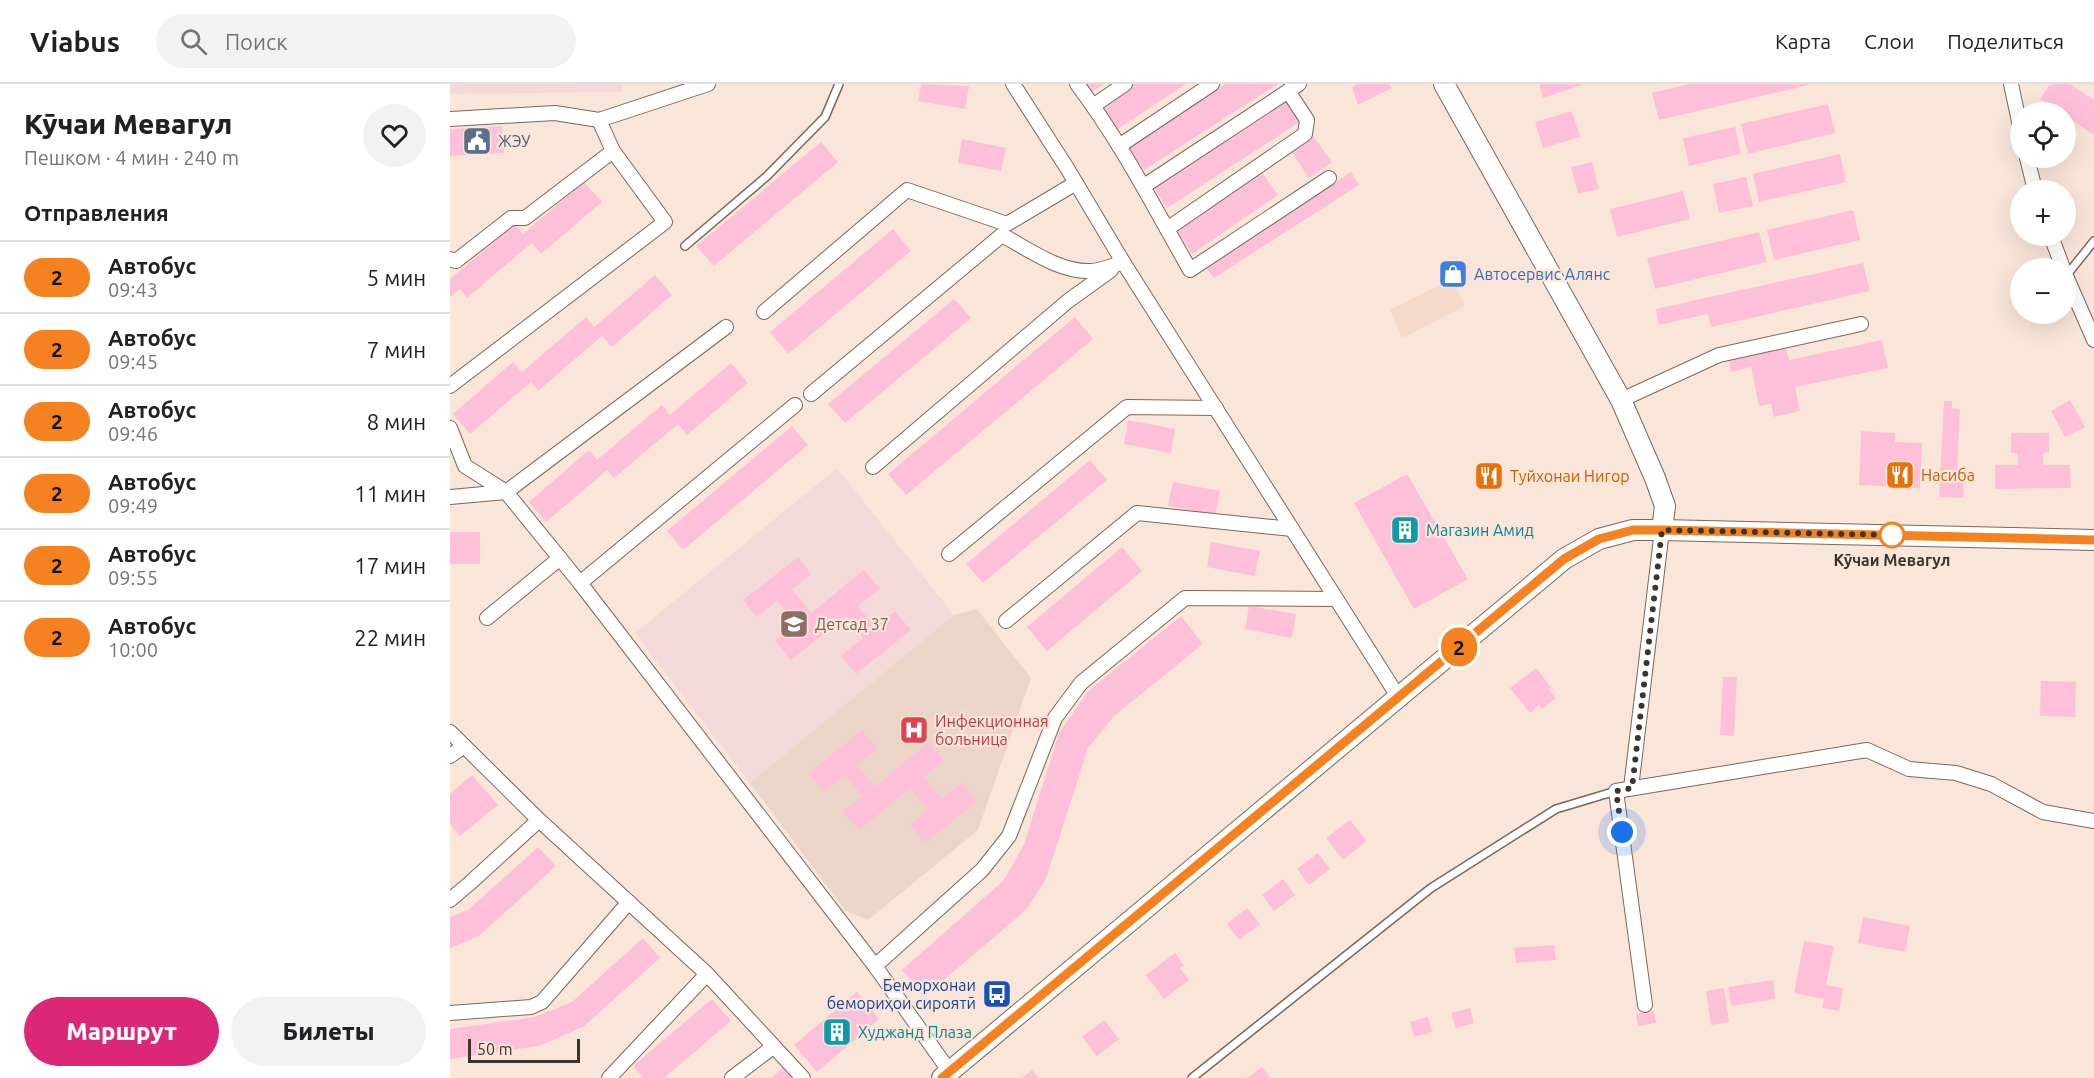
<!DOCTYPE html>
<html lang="ru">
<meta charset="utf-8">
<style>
:root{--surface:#fff;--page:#f2f2f2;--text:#202124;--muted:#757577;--line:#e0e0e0;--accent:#db2777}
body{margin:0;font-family:Ubuntu,sans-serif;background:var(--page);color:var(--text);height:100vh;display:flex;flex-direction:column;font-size:22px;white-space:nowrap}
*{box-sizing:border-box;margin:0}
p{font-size:20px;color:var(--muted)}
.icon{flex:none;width:33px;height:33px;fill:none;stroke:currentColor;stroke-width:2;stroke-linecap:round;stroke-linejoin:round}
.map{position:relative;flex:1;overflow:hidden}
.drawer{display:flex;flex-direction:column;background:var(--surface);width:450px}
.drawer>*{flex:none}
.badge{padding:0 12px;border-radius:20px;font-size:21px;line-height:39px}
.controls{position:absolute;left:1560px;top:18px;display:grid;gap:12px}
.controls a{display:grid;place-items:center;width:66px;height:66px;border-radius:50%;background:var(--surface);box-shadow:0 6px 24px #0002;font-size:30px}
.scale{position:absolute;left:18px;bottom:15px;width:112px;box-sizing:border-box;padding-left:6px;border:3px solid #3c342f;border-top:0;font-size:16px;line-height:21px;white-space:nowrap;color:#3c342f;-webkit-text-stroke:4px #fae6d9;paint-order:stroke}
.you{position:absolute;width:30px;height:30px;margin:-15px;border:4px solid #fff;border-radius:50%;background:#1a73e8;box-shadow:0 0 0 9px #1a73e833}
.map>.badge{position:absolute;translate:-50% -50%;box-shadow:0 0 0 3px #fff}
h2{padding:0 24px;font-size:22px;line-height:54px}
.round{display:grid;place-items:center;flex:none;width:63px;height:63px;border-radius:32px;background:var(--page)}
.summary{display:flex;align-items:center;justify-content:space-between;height:102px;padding:0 24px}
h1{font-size:28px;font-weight:800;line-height:45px}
.button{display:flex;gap:12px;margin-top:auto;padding:12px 24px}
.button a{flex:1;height:69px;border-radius:36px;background:var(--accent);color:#fff;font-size:24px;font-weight:800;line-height:69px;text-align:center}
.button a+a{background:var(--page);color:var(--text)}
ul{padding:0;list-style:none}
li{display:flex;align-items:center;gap:18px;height:72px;padding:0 24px;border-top:2px solid var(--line)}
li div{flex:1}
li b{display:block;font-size:22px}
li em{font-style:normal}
li .badge{min-width:66px;font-weight:700;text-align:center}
header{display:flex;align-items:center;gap:36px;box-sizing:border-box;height:84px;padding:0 30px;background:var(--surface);border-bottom:2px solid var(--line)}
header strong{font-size:28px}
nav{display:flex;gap:33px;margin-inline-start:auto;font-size:21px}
.search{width:420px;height:54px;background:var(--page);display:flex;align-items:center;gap:15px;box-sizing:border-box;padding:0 21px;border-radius:33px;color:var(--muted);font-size:22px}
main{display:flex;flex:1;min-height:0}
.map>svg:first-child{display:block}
.built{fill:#f5dac9}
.education{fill:#f4d9da}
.medical{fill:#ead5c8}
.building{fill:#fec0d9}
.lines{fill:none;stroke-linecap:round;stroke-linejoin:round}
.lane-casing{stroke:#79685d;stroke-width:10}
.street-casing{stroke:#79685d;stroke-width:16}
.secondary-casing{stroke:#79685d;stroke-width:22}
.lane{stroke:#fff;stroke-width:7}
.street{stroke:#fff;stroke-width:14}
.secondary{stroke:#fff;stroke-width:20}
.line-casing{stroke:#fff;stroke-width:14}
.line{stroke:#f58220;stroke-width:9}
.walk{stroke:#3c342f;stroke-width:6;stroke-dasharray:0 10.8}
.stop-dot{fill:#fff;stroke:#f58220;stroke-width:3}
.labels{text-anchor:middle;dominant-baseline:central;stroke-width:4.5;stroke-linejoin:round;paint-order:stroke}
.service-label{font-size:16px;fill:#4e5e75;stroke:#fae6d9;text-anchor:start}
.shop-label{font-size:16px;fill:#366cbe;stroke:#fae6d9;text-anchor:start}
.food-label{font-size:16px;fill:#c56008;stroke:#fae6d9;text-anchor:start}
.culture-label{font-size:16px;fill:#0d838f;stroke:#fae6d9;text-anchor:start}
.stop-label{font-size:16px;font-weight:bold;fill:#3c342f;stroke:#fae6d9}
.education-label{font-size:16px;fill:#785e54;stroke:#fae6d9;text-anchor:start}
.health-label{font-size:16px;fill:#be3a42;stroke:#fae6d9;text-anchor:start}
.transit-label{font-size:16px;fill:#164399;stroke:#fae6d9;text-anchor:end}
</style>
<header>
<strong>Viabus</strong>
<div class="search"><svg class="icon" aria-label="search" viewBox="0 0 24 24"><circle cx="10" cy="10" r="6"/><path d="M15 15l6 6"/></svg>Поиск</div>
<nav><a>Карта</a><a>Слои</a><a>Поделиться</a></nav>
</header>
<main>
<section class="drawer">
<div class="summary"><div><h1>Кӯчаи Мевагул</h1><p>Пешком · 4 мин · 240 m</p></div><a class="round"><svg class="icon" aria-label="heart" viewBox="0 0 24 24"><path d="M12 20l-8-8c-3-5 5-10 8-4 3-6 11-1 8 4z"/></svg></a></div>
<h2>Отправления</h2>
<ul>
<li><span class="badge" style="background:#f58220;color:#111">2</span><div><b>Автобус</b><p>09:43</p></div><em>5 мин</em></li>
<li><span class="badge" style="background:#f58220;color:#111">2</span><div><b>Автобус</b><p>09:45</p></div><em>7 мин</em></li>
<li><span class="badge" style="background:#f58220;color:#111">2</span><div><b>Автобус</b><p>09:46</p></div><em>8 мин</em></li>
<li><span class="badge" style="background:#f58220;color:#111">2</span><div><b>Автобус</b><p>09:49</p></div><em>11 мин</em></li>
<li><span class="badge" style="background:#f58220;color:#111">2</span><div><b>Автобус</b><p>09:55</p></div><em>17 мин</em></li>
<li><span class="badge" style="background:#f58220;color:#111">2</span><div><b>Автобус</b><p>10:00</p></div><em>22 мин</em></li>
</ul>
<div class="button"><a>Маршрут</a><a>Билеты</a></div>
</section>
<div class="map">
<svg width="1644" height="994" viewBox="0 0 1644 994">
<rect width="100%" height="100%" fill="#fae6d9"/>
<path class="built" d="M 1002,195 L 1015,222 L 952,254 L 940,226 Z"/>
<g class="education">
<path d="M 0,0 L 172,0 L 172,8 L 0,10 Z"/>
<path d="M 387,384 L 504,531 L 300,699 L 185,549 Z"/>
</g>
<path class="medical" d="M 527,525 L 581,594 L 528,746 L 418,836 L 395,826 L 300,699 L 504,531 Z"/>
<g class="building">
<path d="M 471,0 L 519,2 L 515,25 L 468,17 Z"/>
<path d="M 635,0 L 654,0 L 641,8 Z"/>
<path d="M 683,0 L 736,0 L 666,46 L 650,21 Z"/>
<path d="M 775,0 L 828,0 L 694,86 L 678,62 Z"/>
<path d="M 907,0 L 940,0 L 942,4 L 908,21 L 902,3 Z"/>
<path d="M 1089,0 L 1134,0 L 1093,14 Z"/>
<path d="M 1239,0 L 1359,0 L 1359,1 L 1209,36 L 1202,9 Z"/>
<path d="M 1600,0 L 1620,0 L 1644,16 L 1644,51 L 1616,32 L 1616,28 L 1610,28 L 1590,15 Z"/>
<path d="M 837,12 L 853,36 L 717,124 L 701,100 Z"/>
<path d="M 1378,20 L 1385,49 L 1298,70 L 1291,40 Z"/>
<path d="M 1122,27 L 1130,53 L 1093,64 L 1085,38 Z"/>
<path d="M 52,42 L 54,69 L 0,72 L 0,45 Z"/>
<path d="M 1285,43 L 1291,70 L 1239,82 L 1233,54 Z"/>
<path d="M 863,52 L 882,78 L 859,94 L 841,67 Z"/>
<path d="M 512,55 L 556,64 L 551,87 L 508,79 Z"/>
<path d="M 371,58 L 388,78 L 264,182 L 246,162 Z"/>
<path d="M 1390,70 L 1396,98 L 1309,118 L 1303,90 Z"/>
<path d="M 1142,78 L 1149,105 L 1128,110 L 1121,83 Z"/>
<path d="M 811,87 L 828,111 L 742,170 L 726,145 Z"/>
<path d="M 901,88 L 909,101 L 764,194 L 755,182 Z"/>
<path d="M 1296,93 L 1303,122 L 1269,129 L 1263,100 Z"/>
<path d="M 134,98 L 152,118 L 91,170 L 82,159 L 17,214 L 10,205 L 0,213 L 0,195 L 65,140 L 73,150 Z"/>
<path d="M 1233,107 L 1240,135 L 1167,153 L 1160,125 Z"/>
<path d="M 1403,126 L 1410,156 L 1324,176 L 1317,146 Z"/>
<path d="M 443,145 L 461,167 L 338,270 L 320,248 Z"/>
<path d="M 1309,148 L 1317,178 L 1205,205 L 1197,174 Z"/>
<path d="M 1413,179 L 1420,207 L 1261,243 L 1258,230 L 1209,241 L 1206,225 Z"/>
<path d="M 205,191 L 222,211 L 162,263 L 152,252 L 88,307 L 81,298 L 20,350 L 3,330 L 63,278 L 72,288 L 136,233 L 144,243 Z"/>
<path d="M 504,215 L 521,234 L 395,339 L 378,320 Z"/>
<path d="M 625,233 L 643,255 L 456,411 L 438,390 Z"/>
<path d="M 1432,256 L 1438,284 L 1345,303 L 1350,327 L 1324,333 L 1321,320 L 1309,322 L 1301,283 L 1281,288 L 1278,272 L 1335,260 L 1339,276 Z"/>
<path d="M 281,279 L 298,299 L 237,351 L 228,340 L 164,394 L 157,386 L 96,438 L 79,418 L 139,366 L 147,376 L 212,321 L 220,331 Z"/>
<path d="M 1620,316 L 1635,343 L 1615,353 L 1601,327 Z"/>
<path d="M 1494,317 L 1502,317 L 1502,324 L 1510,325 L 1507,388 L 1514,388 L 1513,414 L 1489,413 Z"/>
<path d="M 678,336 L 725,345 L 721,369 L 674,360 Z"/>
<path d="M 342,342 L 358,361 L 233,466 L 217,447 Z"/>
<path d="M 1411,347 L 1445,349 L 1445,358 L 1472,359 L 1470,404 L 1409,401 Z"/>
<path d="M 1561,349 L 1599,349 L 1599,368 L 1593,369 L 1593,381 L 1620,381 L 1621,404 L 1545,405 L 1545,381 L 1568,381 L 1568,369 L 1561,369 Z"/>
<path d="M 640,376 L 657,396 L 533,499 L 516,480 Z"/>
<path d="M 957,390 L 1018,495 L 964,525 L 904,419 Z"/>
<path d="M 723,398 L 770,407 L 765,431 L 718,422 Z"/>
<rect x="0" y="448" width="30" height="32"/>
<path d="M 761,458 L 810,467 L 805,492 L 757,483 Z"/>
<path d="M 672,463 L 692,487 L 597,567 L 577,543 Z"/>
<path d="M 348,473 L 361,490 L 342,505 L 361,529 L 414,486 L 430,505 L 408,522 L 425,543 L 445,527 L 461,546 L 406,590 L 391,572 L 413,554 L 396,532 L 341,576 L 325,557 L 346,540 L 327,517 L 307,533 L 293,516 Z"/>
<path d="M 799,522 L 846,530 L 842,554 L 795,545 Z"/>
<path d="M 731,532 L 753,560 L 664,632 L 638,664 L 596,795 L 577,825 L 474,913 L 452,886 L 554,796 L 574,760 L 609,649 L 638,607 Z"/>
<path d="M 1086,584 L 1101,603 L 1098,605 L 1106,614 L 1092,625 L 1089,621 L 1080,629 L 1060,604 Z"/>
<path d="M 1273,593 L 1287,593 L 1284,652 L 1270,651 Z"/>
<path d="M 1591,597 L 1626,598 L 1625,633 L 1590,632 Z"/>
<path d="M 412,646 L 427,665 L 407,681 L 425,703 L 479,658 L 494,677 L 474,693 L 492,715 L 512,699 L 527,717 L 475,759 L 460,741 L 478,726 L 460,704 L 409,746 L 393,728 L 413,712 L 395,691 L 374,708 L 359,689 Z"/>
<path d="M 22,691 L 48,721 L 10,752 L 0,740 L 0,710 Z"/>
<path d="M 900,736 L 917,757 L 893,776 L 876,754 Z"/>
<path d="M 88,763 L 106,782 L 29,852 L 0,864 L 0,833 L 18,826 Z"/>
<path d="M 868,769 L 880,785 L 859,801 L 847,785 Z"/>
<path d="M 833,795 L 845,811 L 824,827 L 812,811 Z"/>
<path d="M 797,824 L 810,840 L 789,856 L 777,840 Z"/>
<path d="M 1413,833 L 1460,842 L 1455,868 L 1408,859 Z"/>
<path d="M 193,854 L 210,874 L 133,943 L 89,962 L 0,975 L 0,945 L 84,933 L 122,918 Z"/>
<path d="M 1354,857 L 1384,862 L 1376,901 L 1393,904 L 1389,927 L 1372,924 L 1374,915 L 1344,909 Z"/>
<path d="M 1104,861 L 1106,876 L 1066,879 L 1064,864 Z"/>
<path d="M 725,869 L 734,881 L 730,884 L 739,896 L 714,915 L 696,891 Z"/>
<path d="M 1323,896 L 1325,915 L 1281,922 L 1278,903 Z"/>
<path d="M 1274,904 L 1279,938 L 1261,941 L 1256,907 Z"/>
<path d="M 407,908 L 429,935 L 367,988 L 344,961 Z"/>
<path d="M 262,915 L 281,937 L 214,994 L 193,994 L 183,982 Z"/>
<path d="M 1020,924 L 1024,939 L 1006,944 L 1001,929 Z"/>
<path d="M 1204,927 L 1206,939 L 1188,942 L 1186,930 Z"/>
<path d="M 978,933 L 982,948 L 964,953 L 960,938 Z"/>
<path d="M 654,936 L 669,955 L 647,972 L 632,953 Z"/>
<path d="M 334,983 L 344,994 L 321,994 Z"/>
<path d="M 812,983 L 820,994 L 797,994 Z"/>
<path d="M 582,986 L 589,994 L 572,994 Z"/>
</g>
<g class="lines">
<g class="lane-casing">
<g id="lane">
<path d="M 235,162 L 317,92 L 375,33 L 389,0"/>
<path d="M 1616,192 L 1644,157"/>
<path d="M 742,994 L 981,804 L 1106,725 L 1166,707"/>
</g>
</g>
<g class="street-casing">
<g id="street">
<path d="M 563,0 L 617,84 L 673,178 L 949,614"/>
<path d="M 627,0 C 671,58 704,123 740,186 L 879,94"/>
<path d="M 1561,0 L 1570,42"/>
<path d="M 643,22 L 675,0"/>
<path d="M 0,35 L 105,29 L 149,36 L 258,0"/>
<path d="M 669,62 L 762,0"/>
<path d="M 1577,74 L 1585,106"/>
<path d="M 694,102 L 849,0"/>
<path d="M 717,145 L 855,50 L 857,36 L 838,7"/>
<path d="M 1601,152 L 1613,184"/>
<path d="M 0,175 L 6,177 L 61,134 L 75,134 L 163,67"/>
<path d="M 1616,192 L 1644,256"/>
<path d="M 314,228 L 457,106 L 557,140 L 626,99"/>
<path d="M 0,302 L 215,138 L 163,67 L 149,36"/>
<path d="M 361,310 L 552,151 C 578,165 609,188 640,187 C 652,187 662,182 673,178"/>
<path d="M 1171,316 L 1269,271 L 1411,240"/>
<path d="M 0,344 L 15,382 L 56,408 L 130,499 L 425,882 L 500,988"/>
<path d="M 423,383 L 618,217 L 661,186"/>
<path d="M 0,413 L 56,408 L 276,243"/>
<path d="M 499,470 L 677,323 L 766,324"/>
<path d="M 130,499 L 345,321"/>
<path d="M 37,534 L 110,474"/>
<path d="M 556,537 L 687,429 L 842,445"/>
<path d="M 0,648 L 89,736 L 257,890 L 353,994"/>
<path d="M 0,672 L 14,662"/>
<path d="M 1181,704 L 1212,446"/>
<path d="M 0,816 L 20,799 L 89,736"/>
<path d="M 425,882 L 532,786 L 559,752 L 605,634 L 631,599 L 735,514 L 886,515"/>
<path d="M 1195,921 L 1166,707 L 1417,666 L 1459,685 L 1506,689 L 1541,700 L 1593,728 L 1644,737"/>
<path d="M 0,929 L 81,923 L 92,918 L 179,818"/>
<path d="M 159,994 L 257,890"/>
<path d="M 282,994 L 323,963"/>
</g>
</g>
<g class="secondary-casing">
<g id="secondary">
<path d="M 994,0 L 1171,316 L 1205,394 L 1215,422 L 1212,446"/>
<path d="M 492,994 L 1114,475 L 1149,455 L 1183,446 L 1212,446 L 1644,456"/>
</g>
</g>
<use href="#lane" class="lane"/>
<use href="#street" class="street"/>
<use href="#secondary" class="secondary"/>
</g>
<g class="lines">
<g class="line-casing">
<path id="line" d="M 492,994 L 1114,475 L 1149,455 L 1183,446 L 1212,446 L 1644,456"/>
</g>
<use href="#line" class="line"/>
<path class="walk" d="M 1172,748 L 1166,707 L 1182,704 L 1212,446 L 1442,451"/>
</g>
<defs>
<g id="civic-square" transform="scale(1.5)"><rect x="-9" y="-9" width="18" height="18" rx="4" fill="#5c6f8a" stroke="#fae6d9"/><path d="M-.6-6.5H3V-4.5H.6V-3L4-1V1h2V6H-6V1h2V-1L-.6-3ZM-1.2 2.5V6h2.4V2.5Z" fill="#fff"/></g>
<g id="shop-square" transform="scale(1.5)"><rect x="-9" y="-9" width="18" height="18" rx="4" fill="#3f7fe0" stroke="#fae6d9"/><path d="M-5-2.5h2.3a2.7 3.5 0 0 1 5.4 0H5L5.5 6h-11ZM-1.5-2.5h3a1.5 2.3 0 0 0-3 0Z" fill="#fff"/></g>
<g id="restaurant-square" transform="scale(1.5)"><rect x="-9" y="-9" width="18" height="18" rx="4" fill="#e8710a" stroke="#fae6d9"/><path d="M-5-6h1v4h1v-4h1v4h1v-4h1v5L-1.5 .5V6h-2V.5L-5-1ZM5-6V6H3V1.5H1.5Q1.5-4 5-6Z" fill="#fff"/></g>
<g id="building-square" transform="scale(1.5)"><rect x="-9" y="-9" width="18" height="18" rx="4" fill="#0f9aa8" stroke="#fae6d9"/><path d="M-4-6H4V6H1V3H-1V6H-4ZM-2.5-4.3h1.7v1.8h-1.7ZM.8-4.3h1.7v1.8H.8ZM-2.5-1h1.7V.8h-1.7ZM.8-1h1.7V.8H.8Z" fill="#fff"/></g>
<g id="school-square" transform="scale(1.5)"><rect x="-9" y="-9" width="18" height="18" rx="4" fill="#8d6e63" stroke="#fae6d9"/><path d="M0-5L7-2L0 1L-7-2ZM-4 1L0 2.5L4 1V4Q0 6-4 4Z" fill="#fff"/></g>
<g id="hospital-square" transform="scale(1.5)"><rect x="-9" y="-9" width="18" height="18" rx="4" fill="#e0444e" stroke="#fae6d9"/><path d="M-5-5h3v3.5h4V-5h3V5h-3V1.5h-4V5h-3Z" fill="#fff"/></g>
<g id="bus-square" transform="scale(1.5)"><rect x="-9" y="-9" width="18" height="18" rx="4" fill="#1a4fb4" stroke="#fae6d9"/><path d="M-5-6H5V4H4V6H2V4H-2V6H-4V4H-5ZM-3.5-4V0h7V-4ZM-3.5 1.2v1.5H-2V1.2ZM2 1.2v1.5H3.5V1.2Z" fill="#fff"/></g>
</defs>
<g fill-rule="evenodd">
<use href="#civic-square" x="27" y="57"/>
<use href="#shop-square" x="1003" y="190"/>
<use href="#restaurant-square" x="1450" y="391"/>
<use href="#restaurant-square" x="1039" y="392"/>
<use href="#building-square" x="955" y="446"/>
<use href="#school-square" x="344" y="540"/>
<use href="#hospital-square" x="464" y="646"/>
<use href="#bus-square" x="547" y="910"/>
<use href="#building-square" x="387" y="948"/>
</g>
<circle class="stop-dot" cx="1442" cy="451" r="12"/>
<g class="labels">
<g class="service-label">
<text x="48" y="57">ЖЭУ</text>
</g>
<g class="shop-label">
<text x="1024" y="190">Автосервис Алянс</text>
</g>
<g class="food-label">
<text x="1471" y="391">Насиба</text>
<text x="1060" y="392">Туйхонаи Нигор</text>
</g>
<g class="culture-label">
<text x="976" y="446">Магазин Амид</text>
<text x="408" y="948">Худжанд Плаза</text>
</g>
<g class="stop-label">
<text x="1442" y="476">Кӯчаи Мевагул</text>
</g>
<g class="education-label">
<text x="365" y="540">Детсад 37</text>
</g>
<g class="health-label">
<text x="485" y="637">Инфекционная<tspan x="485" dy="18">больница</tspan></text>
</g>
<g class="transit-label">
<text x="526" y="901">Беморхонаи<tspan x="526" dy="18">бемориҳои сироятӣ</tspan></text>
</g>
</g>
</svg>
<div class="controls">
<a><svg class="icon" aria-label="locate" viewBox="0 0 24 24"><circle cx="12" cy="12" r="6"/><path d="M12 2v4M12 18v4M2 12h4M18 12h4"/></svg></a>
<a>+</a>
<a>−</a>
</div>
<div class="scale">50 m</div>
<div class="you" style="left:1172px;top:748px"></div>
<b class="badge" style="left:1009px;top:563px;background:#f58220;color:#111">2</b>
</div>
</main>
